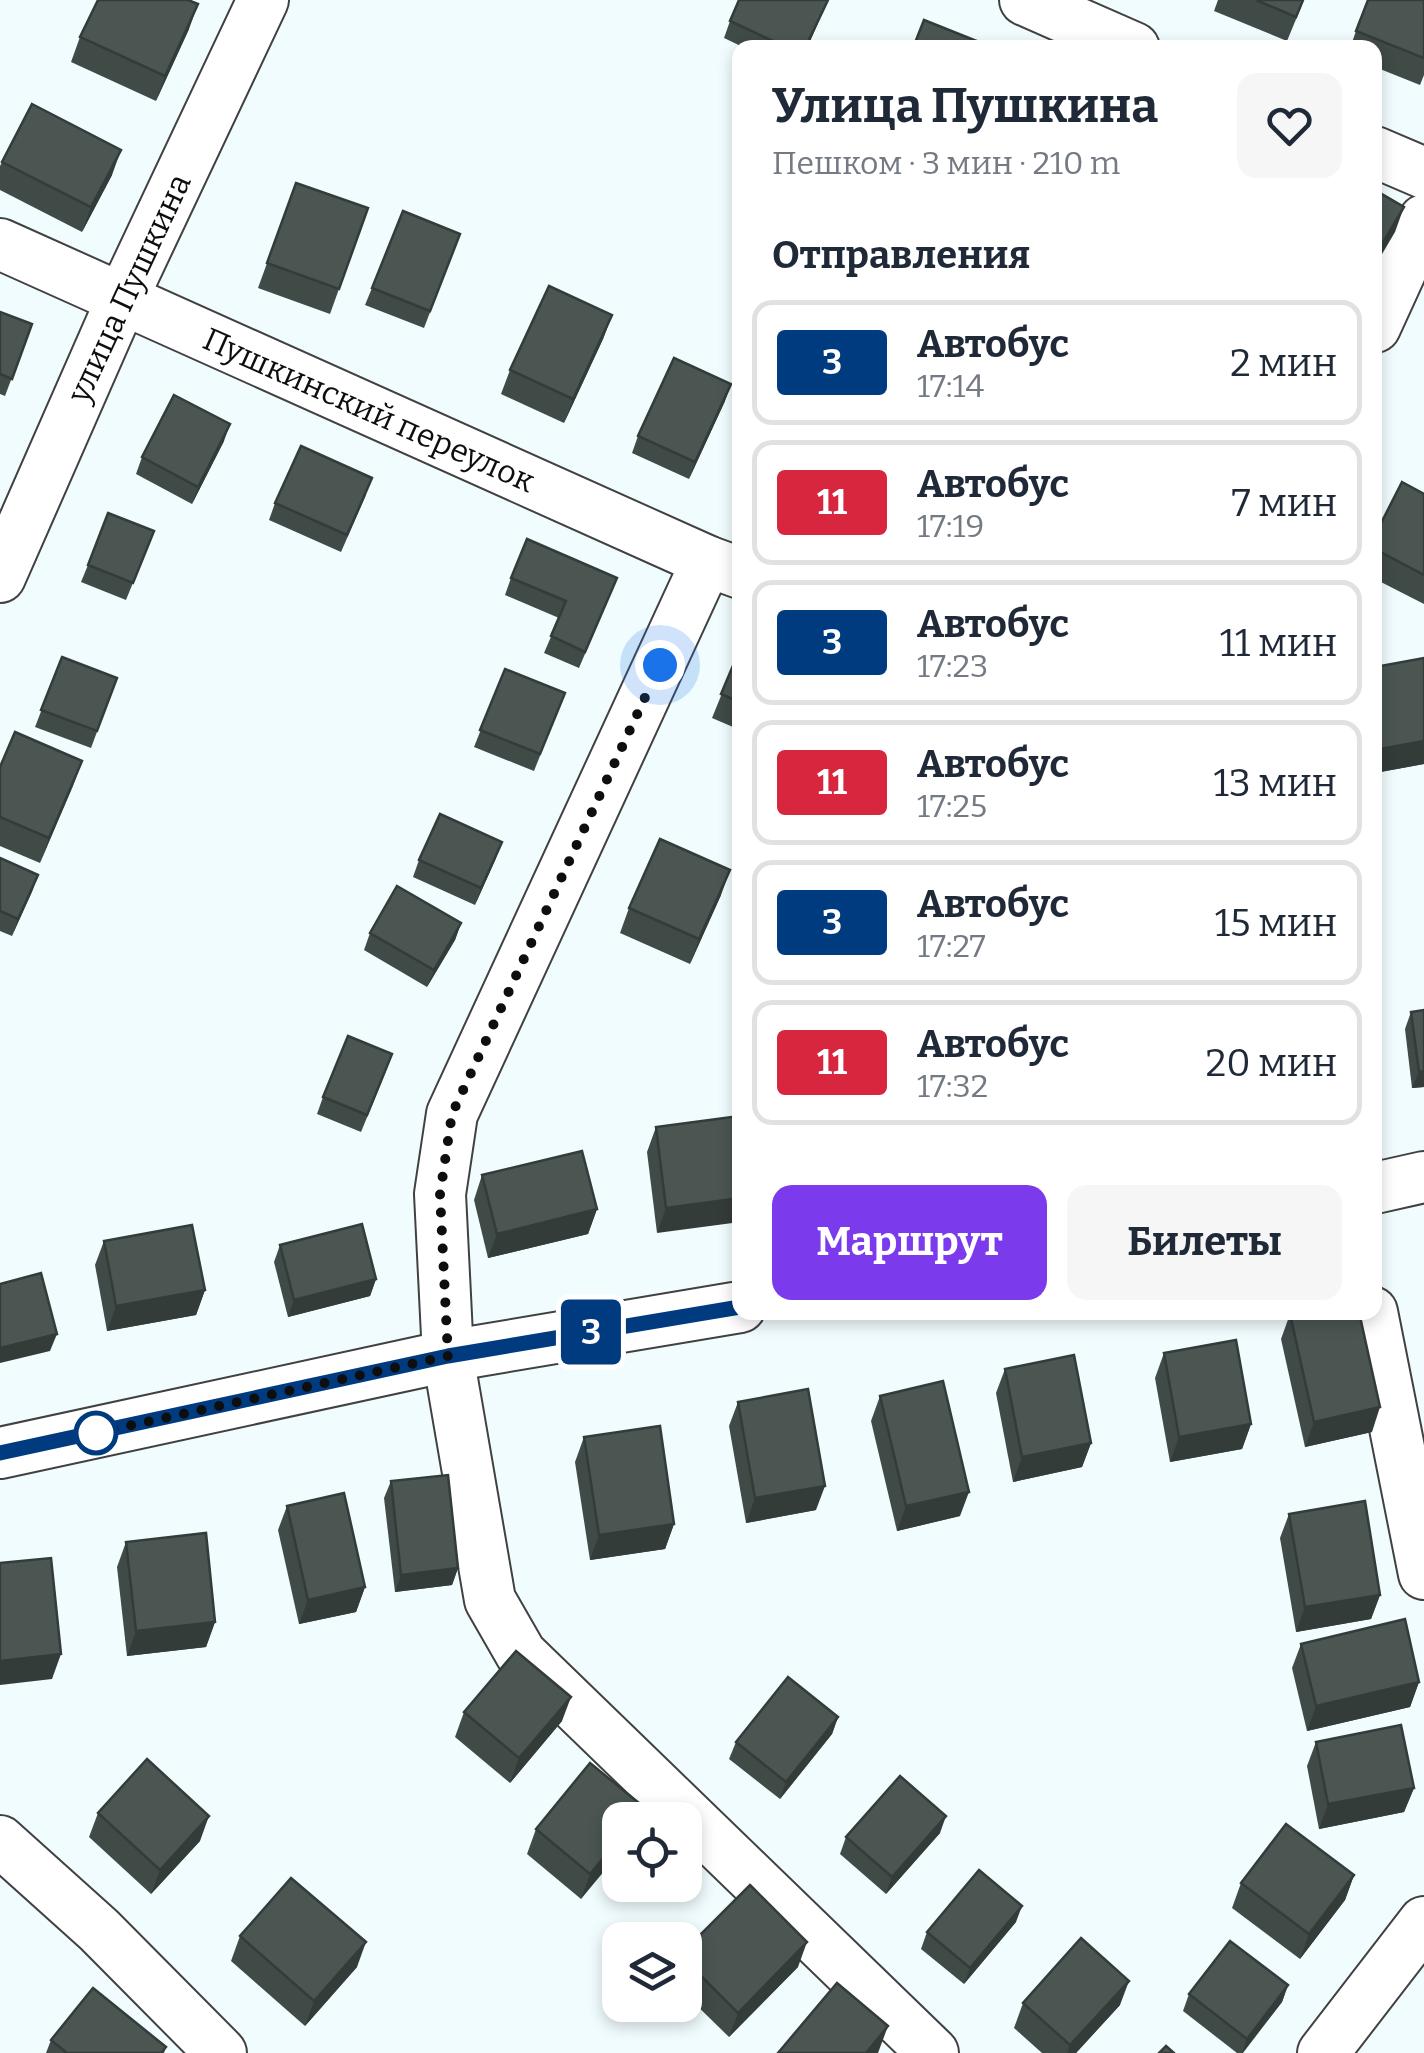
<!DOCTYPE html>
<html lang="ru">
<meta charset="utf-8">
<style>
:root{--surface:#fff;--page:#f6f6f7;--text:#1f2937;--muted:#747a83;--line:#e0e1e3;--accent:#7c3aed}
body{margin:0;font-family:Bitter,serif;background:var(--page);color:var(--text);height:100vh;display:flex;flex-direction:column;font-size:38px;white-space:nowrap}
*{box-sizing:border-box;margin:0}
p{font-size:32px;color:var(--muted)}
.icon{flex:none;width:55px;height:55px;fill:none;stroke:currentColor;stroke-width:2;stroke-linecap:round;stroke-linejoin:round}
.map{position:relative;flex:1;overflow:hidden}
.drawer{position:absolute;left:732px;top:40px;width:650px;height:1280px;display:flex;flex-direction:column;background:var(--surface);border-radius:20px;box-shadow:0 5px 15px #0003}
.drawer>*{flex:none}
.badge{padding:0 20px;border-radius:8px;font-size:35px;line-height:65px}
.buttons{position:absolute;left:602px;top:1802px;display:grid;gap:20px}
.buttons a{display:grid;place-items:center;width:100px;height:100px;border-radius:20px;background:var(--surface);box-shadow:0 5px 15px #0003;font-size:50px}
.you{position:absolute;width:50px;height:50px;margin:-25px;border:8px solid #fff;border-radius:50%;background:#1a73e8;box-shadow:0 0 0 15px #1a73e833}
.map>.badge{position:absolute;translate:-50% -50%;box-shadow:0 0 0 5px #fff}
h2{padding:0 40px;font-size:38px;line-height:90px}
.round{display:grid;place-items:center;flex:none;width:105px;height:105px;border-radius:20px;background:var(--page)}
.overview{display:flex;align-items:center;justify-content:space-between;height:170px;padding:0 40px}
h1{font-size:48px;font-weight:700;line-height:75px}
.action{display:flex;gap:20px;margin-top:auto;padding:20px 40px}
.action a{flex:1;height:115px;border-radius:20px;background:var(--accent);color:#fff;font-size:40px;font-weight:700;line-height:115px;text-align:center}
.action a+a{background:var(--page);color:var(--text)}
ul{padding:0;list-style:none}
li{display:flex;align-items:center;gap:30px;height:125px;margin:0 20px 15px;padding:0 20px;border:5px solid var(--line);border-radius:20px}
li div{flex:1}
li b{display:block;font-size:38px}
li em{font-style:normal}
li .badge{min-width:110px;font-weight:700;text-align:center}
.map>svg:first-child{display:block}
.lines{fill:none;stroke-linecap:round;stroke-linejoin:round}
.minor-casing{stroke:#414141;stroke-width:54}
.minor{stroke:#fff;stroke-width:50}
.wall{fill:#404a47}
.shaded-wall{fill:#343c3a}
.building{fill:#4b5653;stroke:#343c3a;stroke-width:2.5}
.line-casing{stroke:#fff;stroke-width:22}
.line{stroke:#003b80;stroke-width:15}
.walk{stroke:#0e0e0e;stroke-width:10;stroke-dasharray:0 18}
.stop-dot{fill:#fff;stroke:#003b80;stroke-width:5}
.labels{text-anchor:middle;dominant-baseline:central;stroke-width:10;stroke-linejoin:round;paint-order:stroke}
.street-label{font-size:32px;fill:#0e0e0e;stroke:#fff}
</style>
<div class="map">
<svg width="1424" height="2053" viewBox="0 0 1424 2053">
<rect width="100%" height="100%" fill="#f1fcfe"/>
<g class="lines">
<g class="minor-casing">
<g id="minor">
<path d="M 1025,0 L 1134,48"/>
<path d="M 1375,152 L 1424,173"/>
<path d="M 0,244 L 707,561 L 740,573"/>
<path d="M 1375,327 L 1424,220"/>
<path d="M 707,561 L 452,1114 L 440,1194 L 448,1356 L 490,1600 L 521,1654 L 933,2053"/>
<path d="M 0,577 L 122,299 L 263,0"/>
<path d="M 1375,1188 L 1424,1177"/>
<path d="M 1372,1312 L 1424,1574"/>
<path d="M 0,1453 L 448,1356 L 740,1307"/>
<path d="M 0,1841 L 99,1930 L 221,2053"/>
<path d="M 1323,2053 L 1424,1922"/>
</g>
</g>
<use href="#minor" class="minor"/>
</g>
<g class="wall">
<path d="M 828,0 L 807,48 L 745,48 L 724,38 L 730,21 Z"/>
<path d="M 1218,0 L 1304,0 L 1287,41 L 1214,11 Z"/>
<path d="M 1424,0 L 1424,75 L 1420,85 L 1375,67 L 1375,48 L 1350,48 L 1356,31 Z"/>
<path d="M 189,29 L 156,101 L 71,62 L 80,37 Z"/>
<path d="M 2,162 L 112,175 L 82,232 L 0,190 L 0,166 Z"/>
<path d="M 296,183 L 368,208 L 330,314 L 258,288 Z"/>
<path d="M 460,234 L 424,328 L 365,305 L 372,288 Z"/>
<path d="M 0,312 L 32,324 L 5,396 L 0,394 Z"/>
<path d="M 612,315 L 603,339 L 564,423 L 501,394 L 510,370 Z"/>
<path d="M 725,401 L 689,479 L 632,453 L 638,436 Z"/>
<path d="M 224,441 L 192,504 L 136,474 L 142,457 Z"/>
<path d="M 1424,494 L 1424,604 L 1375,579 L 1375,535 Z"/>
<path d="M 366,495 L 341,552 L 269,520 L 275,503 Z"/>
<path d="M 154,531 L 126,600 L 81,582 L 88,565 Z"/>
<path d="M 511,578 L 610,595 L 579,668 L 544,653 L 559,618 L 505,595 Z"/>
<path d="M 740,649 L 740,730 L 712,718 Z"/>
<path d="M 62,657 L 117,678 L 91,748 L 35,727 Z"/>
<path d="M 1424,658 L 1424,764 L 1375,773 L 1375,667 Z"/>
<path d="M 505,669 L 565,693 L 534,771 L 474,747 Z"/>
<path d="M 82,761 L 40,863 L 0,846 L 0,767 Z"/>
<path d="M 0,858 L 38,875 L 12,936 L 0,931 Z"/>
<path d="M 496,858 L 475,905 L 413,877 L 419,860 Z"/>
<path d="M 721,895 L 690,964 L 620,933 L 629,908 Z"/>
<path d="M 461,923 L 455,940 L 427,987 L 364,950 L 370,933 Z"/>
<path d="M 1411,1012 L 1424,1087 L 1412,1088 L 1405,1029 Z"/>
<path d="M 386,1071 L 361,1132 L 317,1114 L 323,1097 Z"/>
<path d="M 740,1116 L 657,1233 L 647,1152 L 656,1127 Z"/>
<path d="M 482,1175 L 597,1209 L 588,1234 L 488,1258 L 474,1200 Z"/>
<path d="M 104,1241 L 205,1290 L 196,1315 L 107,1331 L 95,1265 Z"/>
<path d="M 280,1245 L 376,1279 L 370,1296 L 288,1317 L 274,1262 Z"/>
<path d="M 1290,1314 L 1372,1432 L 1305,1447 L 1281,1339 Z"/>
<path d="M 1164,1353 L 1251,1424 L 1242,1449 L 1170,1462 L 1155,1378 Z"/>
<path d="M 1005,1369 L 1091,1443 L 1082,1467 L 1013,1482 L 996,1393 Z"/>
<path d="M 880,1396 L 960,1516 L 897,1531 L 871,1421 Z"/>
<path d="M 738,1402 L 816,1510 L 746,1523 L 729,1426 Z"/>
<path d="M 584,1437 L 674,1524 L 665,1549 L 590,1560 L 575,1462 Z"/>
<path d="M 391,1481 L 458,1568 L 452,1585 L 395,1592 L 384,1498 Z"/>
<path d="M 287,1506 L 365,1587 L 356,1612 L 299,1624 L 278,1530 Z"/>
<path d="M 1289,1514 L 1380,1595 L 1371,1619 L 1296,1632 L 1280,1538 Z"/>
<path d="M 126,1542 L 215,1622 L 206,1647 L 127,1656 L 117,1567 Z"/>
<path d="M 1301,1644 L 1419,1682 L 1410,1707 L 1307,1731 L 1292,1668 Z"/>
<path d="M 464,1712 L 562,1721 L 510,1783 L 455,1737 Z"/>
<path d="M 838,1717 L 832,1734 L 780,1799 L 729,1759 L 736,1742 Z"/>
<path d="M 1316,1742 L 1414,1788 L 1404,1812 L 1319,1829 L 1307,1766 Z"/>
<path d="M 645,1808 L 581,1899 L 527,1854 L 536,1829 Z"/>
<path d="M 98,1813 L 200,1841 L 151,1894 L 89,1837 Z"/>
<path d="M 940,1833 L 886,1894 L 840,1854 L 846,1837 Z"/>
<path d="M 1354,1875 L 1345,1900 L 1300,1959 L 1232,1908 L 1241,1883 Z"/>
<path d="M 1016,1922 L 964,1984 L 921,1949 L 927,1932 Z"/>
<path d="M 240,1936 L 357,1967 L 305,2026 L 231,1961 Z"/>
<path d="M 685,1950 L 798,1967 L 729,2037 L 685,1994 Z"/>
<path d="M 1288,1985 L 1282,2002 L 1243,2053 L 1237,2053 L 1183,2011 L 1189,1994 Z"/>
<path d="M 1023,2003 L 1120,2005 L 1076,2053 L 1042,2053 L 1014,2028 Z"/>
<path d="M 51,2040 L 166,2047 L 164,2053 L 46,2053 Z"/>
</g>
<g class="shaded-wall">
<path d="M 828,0 L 807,48 L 805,48 Z"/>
<path d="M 198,4 L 189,29 L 156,101 L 165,76 Z"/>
<path d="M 121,150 L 112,175 L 82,232 L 91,207 Z"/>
<path d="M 1404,207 L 1395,232 L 1375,266 L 1375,256 Z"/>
<path d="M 612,315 L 603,339 L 564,423 L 573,399 Z"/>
<path d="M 731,384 L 725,401 L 689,479 L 695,462 Z"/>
<path d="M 230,424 L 224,441 L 192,504 L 198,487 Z"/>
<path d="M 1424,741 L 1424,764 L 1375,773 L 1375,764 L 1380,749 Z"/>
<path d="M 82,761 L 73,786 L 40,863 L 49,838 Z"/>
<path d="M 502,842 L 496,858 L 475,905 L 481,888 Z"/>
<path d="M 730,870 L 721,895 L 690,964 L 699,939 Z"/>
<path d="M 38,875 L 32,892 L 12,936 L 18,919 Z"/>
<path d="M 461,923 L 455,940 L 427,987 L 434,970 Z"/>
<path d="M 1424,1071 L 1424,1087 L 1412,1088 L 1419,1072 Z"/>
<path d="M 740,1198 L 740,1222 L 657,1233 L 666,1208 Z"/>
<path d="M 597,1209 L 588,1234 L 488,1258 L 497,1234 Z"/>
<path d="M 376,1279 L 370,1296 L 288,1317 L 294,1300 Z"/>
<path d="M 205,1290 L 196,1315 L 107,1331 L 116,1306 Z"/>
<path d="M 57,1334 L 50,1351 L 0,1363 L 0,1348 Z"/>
<path d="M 1380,1407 L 1372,1432 L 1305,1447 L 1314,1422 Z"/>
<path d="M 1251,1424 L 1242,1449 L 1170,1462 L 1179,1437 Z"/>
<path d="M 1091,1443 L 1082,1467 L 1013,1482 L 1022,1457 Z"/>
<path d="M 825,1486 L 816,1510 L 746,1523 L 755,1498 Z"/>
<path d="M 969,1492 L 960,1516 L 897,1531 L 906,1506 Z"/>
<path d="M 674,1524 L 665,1549 L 590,1560 L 599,1535 Z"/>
<path d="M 458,1568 L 452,1585 L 395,1592 L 401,1575 Z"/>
<path d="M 365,1587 L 356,1612 L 299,1624 L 308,1600 Z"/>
<path d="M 1380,1595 L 1371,1619 L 1296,1632 L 1305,1607 Z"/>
<path d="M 215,1622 L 206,1647 L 127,1656 L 136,1631 Z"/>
<path d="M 61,1654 L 52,1679 L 0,1685 L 0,1661 Z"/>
<path d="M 1419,1682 L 1410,1707 L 1307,1731 L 1316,1706 Z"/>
<path d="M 571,1697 L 562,1721 L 510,1783 L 519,1758 Z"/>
<path d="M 838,1717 L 832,1734 L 780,1799 L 786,1782 Z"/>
<path d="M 1414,1788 L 1404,1812 L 1319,1829 L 1328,1804 Z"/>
<path d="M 209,1816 L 200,1841 L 151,1894 L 160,1870 Z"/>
<path d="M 946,1816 L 940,1833 L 886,1894 L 892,1877 Z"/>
<path d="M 620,1838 L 620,1852 L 581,1899 L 590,1874 Z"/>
<path d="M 1354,1875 L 1345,1900 L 1300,1959 L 1309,1934 Z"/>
<path d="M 1022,1906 L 1016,1922 L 964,1984 L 970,1968 Z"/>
<path d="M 366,1942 L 357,1967 L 305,2026 L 314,2001 Z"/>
<path d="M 807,1942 L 798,1967 L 729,2037 L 738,2013 Z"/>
<path d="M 1129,1981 L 1120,2005 L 1076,2053 L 1067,2053 L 1070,2045 Z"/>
<path d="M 1288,1985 L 1282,2002 L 1242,2053 L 1247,2039 Z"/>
<path d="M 888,2026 L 878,2053 L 866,2053 Z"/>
</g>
<g class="building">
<path d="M 98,0 L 188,0 L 198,4 L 165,76 L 80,37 Z"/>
<path d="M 739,0 L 828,0 L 805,48 L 788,48 L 730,21 Z"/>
<path d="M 1256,0 L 1303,0 L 1296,17 Z"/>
<path d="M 1368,0 L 1424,0 L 1424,58 L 1356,31 Z"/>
<path d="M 924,20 L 994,48 L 913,48 Z"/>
<path d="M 32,104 L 121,150 L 91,207 L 2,162 Z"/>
<path d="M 296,183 L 368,208 L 339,289 L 267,263 Z"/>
<path d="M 1375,190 L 1404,207 L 1375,256 Z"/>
<path d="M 403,211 L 460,234 L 430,311 L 372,288 Z"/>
<path d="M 549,286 L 612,315 L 573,399 L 510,370 Z"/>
<path d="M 0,312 L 32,324 L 12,379 L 0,374 Z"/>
<path d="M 674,358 L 731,384 L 695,462 L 638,436 Z"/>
<path d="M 174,395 L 230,424 L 198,487 L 142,457 Z"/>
<path d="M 301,446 L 372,478 L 347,535 L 275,503 Z"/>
<path d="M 1402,482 L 1424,494 L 1424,575 L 1375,549 L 1375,535 Z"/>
<path d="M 108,513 L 154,531 L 133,583 L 88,565 Z"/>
<path d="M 527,539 L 617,578 L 585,652 L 551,636 L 566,601 L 511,578 Z"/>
<path d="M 740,649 L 740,702 L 721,694 Z"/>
<path d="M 62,657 L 117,678 L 97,731 L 41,710 Z"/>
<path d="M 1424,658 L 1424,741 L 1380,749 L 1375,722 L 1375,667 Z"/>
<path d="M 505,669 L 565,693 L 540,754 L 480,730 Z"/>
<path d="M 15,732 L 82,761 L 49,838 L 0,817 L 0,767 Z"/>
<path d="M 440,814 L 502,842 L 481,888 L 419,860 Z"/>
<path d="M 660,839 L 730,870 L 699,939 L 629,908 Z"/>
<path d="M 0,858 L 38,875 L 18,919 L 0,911 Z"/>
<path d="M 397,886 L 461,923 L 434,970 L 370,933 Z"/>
<path d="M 1424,1010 L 1424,1071 L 1419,1072 L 1411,1012 Z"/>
<path d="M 348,1036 L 392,1054 L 367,1115 L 323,1097 Z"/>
<path d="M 740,1116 L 740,1198 L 666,1208 L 656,1127 Z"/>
<path d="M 582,1151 L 597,1209 L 497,1234 L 482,1175 Z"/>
<path d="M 362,1224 L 376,1279 L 294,1300 L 280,1245 Z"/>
<path d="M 192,1225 L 205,1290 L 116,1306 L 104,1241 Z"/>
<path d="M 41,1273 L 57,1334 L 0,1348 L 0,1284 Z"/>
<path d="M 1296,1312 L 1359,1312 L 1380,1407 L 1314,1422 L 1290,1314 Z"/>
<path d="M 1236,1340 L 1251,1424 L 1179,1437 L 1164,1353 Z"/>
<path d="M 1074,1355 L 1091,1443 L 1022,1457 L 1005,1369 Z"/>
<path d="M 943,1381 L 969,1492 L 906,1506 L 880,1396 Z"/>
<path d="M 808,1389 L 825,1486 L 755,1498 L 738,1402 Z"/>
<path d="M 660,1426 L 674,1524 L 599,1535 L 584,1437 Z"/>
<path d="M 448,1475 L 458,1568 L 401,1575 L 391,1481 Z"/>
<path d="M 344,1493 L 365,1587 L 308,1600 L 287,1506 Z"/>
<path d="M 1365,1501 L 1380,1595 L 1305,1607 L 1289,1514 Z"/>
<path d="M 206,1533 L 215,1622 L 136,1631 L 126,1542 Z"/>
<path d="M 51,1558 L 61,1654 L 0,1661 L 0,1563 Z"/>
<path d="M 1405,1619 L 1419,1682 L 1316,1706 L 1301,1644 Z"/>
<path d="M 516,1651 L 571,1697 L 519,1758 L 464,1712 Z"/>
<path d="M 788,1677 L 838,1717 L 786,1782 L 736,1742 Z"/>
<path d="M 1401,1725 L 1414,1788 L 1328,1804 L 1316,1742 Z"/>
<path d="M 147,1759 L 209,1816 L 160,1870 L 98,1813 Z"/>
<path d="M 590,1763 L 645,1808 L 635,1820 L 620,1820 L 620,1838 L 590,1874 L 536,1829 Z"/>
<path d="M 900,1776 L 946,1816 L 892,1877 L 846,1837 Z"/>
<path d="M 1286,1824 L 1354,1875 L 1309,1934 L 1241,1883 Z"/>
<path d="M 979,1870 L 1022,1906 L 970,1968 L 927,1932 Z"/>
<path d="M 291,1878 L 366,1942 L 314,2001 L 240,1936 Z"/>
<path d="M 750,1885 L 807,1942 L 738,2013 L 685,1960 L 685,1950 Z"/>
<path d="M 1081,1938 L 1129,1981 L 1070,2045 L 1023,2003 Z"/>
<path d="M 1230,1941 L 1288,1985 L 1247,2039 L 1189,1994 Z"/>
<path d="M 837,1983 L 888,2026 L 866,2053 L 778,2053 Z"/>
<path d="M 93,1988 L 166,2047 L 161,2053 L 67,2053 L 51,2040 Z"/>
<path d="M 1166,2046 L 1174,2053 L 1159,2053 Z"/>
</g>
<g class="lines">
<g class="line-casing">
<path id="line" d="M 0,1453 L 448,1356 L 740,1307"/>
</g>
<use href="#line" class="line"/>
<path class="walk" d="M 96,1433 L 448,1356 L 440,1194 L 452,1114 L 660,665"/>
</g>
<circle class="stop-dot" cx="96" cy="1433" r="20"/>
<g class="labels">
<g class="street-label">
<text transform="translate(129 288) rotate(-65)">улица Пушкина</text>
<text transform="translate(369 410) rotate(24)">Пушкинский переулок</text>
</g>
</g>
</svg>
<div class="buttons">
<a><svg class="icon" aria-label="locate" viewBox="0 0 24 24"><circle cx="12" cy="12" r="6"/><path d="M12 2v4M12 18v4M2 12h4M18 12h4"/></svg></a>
<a><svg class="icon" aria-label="layers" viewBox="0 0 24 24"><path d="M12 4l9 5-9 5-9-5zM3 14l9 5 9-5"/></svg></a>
</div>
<div class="you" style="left:660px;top:665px"></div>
<b class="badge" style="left:591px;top:1332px;background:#003b80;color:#fff">3</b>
<section class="drawer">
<div class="overview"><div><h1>Улица Пушкина</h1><p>Пешком · 3 мин · 210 m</p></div><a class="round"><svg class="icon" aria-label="heart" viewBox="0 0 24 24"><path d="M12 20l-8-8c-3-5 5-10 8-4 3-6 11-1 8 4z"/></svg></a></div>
<h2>Отправления</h2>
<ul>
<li><span class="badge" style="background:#003b80;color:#fff">3</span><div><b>Автобус</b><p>17:14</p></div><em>2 мин</em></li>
<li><span class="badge" style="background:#d7263d;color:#fff">11</span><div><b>Автобус</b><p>17:19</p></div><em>7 мин</em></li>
<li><span class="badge" style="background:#003b80;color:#fff">3</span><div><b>Автобус</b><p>17:23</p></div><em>11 мин</em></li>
<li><span class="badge" style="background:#d7263d;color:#fff">11</span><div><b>Автобус</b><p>17:25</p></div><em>13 мин</em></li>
<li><span class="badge" style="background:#003b80;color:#fff">3</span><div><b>Автобус</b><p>17:27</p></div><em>15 мин</em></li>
<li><span class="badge" style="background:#d7263d;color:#fff">11</span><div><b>Автобус</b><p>17:32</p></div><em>20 мин</em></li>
</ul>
<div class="action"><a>Маршрут</a><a>Билеты</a></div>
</section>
</div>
